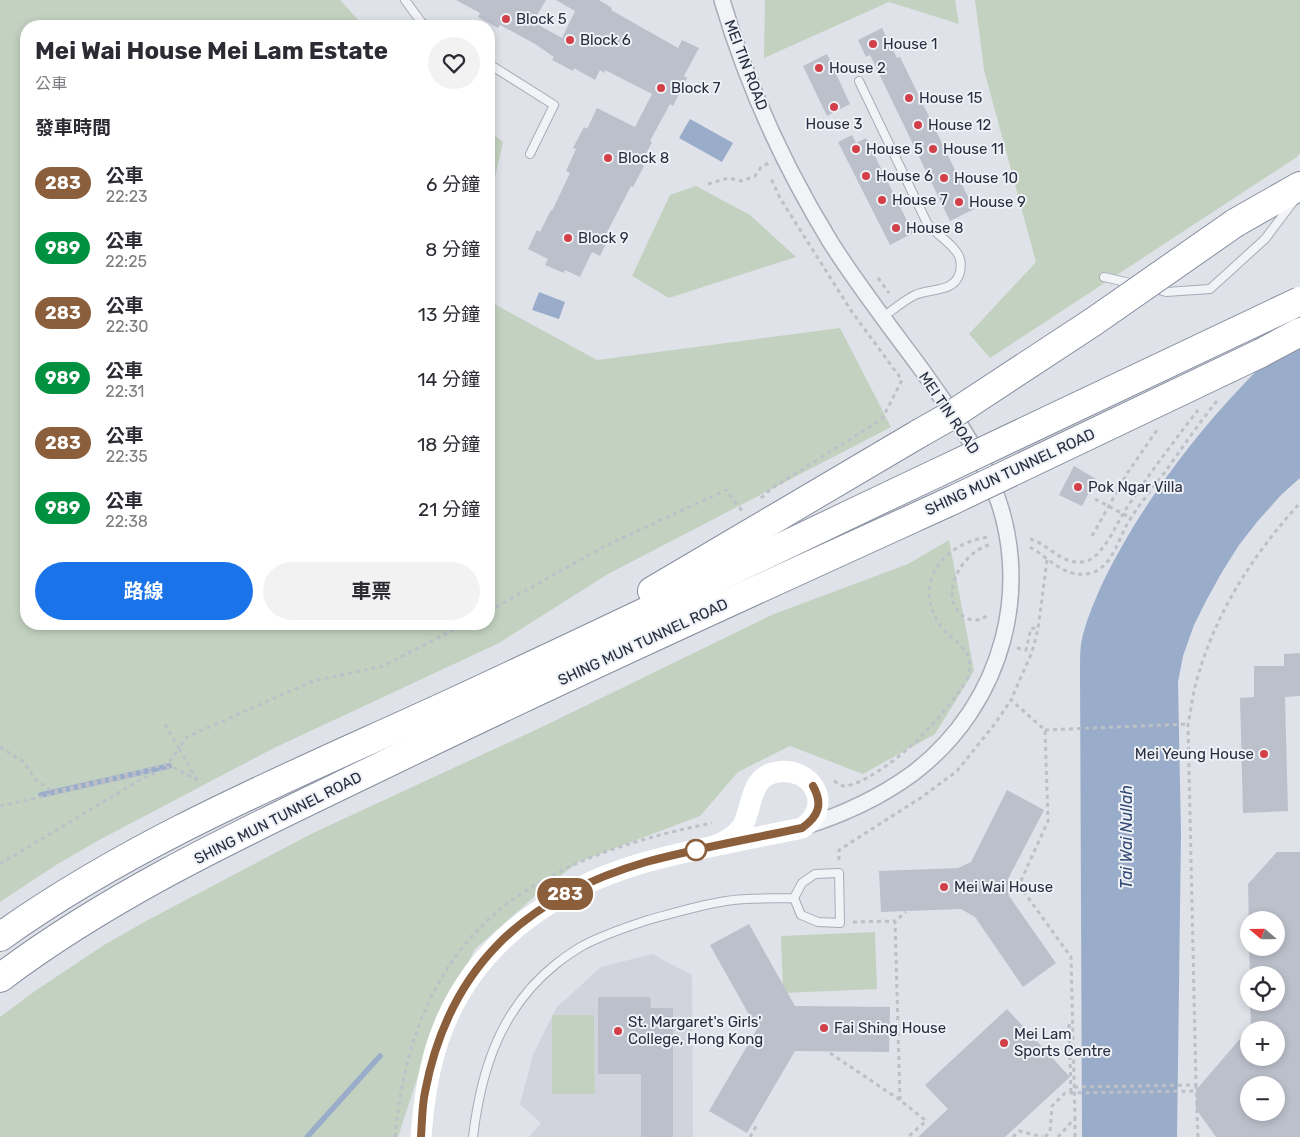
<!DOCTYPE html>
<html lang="zh-TW">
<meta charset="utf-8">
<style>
:root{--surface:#fff;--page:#f2f2f3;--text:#2b2b33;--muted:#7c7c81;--accent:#1a73e8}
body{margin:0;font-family:Rubik,"Noto Sans TC",sans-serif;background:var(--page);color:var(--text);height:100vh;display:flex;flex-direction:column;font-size:19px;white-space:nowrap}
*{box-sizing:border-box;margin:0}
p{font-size:16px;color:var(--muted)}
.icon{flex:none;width:28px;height:28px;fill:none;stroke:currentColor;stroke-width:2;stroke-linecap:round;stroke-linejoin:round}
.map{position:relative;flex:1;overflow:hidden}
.details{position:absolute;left:20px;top:20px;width:475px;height:610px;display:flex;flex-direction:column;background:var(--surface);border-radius:20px;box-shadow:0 2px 8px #0003}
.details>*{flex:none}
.badge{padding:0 10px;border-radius:16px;font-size:18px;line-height:32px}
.needle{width:32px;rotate:290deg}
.tools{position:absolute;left:1240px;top:911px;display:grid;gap:10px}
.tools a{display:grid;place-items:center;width:45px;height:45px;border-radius:50%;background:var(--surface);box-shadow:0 2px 8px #0003;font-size:25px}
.map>.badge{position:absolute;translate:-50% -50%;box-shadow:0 0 0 2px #fff}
h2{padding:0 15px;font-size:19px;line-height:45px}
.round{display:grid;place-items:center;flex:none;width:52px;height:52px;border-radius:26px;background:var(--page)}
.head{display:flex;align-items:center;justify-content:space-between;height:85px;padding:0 15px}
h1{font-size:24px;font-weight:700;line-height:38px}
.primary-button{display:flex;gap:10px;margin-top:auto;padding:10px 15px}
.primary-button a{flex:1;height:58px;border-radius:30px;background:var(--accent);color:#fff;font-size:20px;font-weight:700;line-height:58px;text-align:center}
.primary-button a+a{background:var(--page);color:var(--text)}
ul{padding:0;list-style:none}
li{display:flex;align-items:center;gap:15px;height:65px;padding:0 15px}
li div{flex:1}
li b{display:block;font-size:19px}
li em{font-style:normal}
li .badge{min-width:55px;font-weight:700;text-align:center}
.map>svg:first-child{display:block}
.built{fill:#d1d4dd}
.green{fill:#c3d2c0}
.water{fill:#99acc9}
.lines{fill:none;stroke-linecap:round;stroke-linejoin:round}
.stream{stroke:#99acc9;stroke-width:5.5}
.building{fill:#bcc0cb;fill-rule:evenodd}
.lane-casing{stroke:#a8acb6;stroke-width:10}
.street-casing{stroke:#a8acb6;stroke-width:18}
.highway-casing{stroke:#868d9f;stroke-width:30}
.path{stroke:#bcc0c7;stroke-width:3;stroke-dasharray:4 4;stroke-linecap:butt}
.lane{stroke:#f1f3f7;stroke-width:8}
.street{stroke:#f1f3f7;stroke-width:15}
.secondary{stroke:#fff;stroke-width:21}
.highway{stroke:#fff;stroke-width:28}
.highway-bridge-casing{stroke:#868d9f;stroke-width:30;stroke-linecap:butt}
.path-bridge{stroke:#bcc0c7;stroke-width:3;stroke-dasharray:4 4;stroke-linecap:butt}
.highway-bridge{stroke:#fff;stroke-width:28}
.line-casing{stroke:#fff;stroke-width:11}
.line{stroke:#8b5e3c;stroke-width:8}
.poi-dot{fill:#d14048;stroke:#eef1f6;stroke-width:2}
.stop-dot{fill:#fff;stroke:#8b5e3c;stroke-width:2.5}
.labels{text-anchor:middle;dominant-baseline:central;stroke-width:4;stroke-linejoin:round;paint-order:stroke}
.poi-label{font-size:15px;fill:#272e40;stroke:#eef1f6;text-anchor:start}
.street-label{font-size:15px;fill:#272e40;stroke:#eef1f6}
.water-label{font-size:16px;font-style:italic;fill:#314974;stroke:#eef1f6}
</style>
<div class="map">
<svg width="1300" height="1137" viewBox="0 0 1300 1137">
<rect width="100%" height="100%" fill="#dfe2e8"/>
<path class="built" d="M 652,954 L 692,975 L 693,1137 L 529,1137 L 541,1123 L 520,1104 L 533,1055 L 556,1008 L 601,967 Z"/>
<g class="green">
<path d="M 0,0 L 340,0 L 364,26 L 26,26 L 26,624 L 489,624 L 489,301 L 597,360 L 840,328 L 891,427 L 608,574 L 499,643 L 272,749 L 101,839 L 56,865 L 0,902 Z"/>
<path d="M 765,0 L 955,0 L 959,24 L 889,2 L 764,58 Z"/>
<path d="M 975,0 L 1300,0 L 1300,153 L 1297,157 L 990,358 L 969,334 L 1036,262 L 984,70 Z"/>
<path d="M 489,131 L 503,142 L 489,203 Z"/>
<path d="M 696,186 L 750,215 L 796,257 L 669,298 L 632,276 L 670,195 Z"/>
<path d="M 949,540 L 974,671 L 935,734 L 863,774 L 790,746 L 738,772 L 700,816 L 578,862 L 536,895 L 475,949 L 430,1039 L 398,1137 L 0,1137 L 0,1017 L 35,991 L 104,945 L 146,921 L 313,833 L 544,726 L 774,614 L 908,564 Z"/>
<path d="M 875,932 L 877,989 L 783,993 L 781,936 Z"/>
<path d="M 552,1015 L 594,1015 L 595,1094 L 552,1094 Z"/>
</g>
<g class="water">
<path d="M 690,119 L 733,143 L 722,162 L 679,138 Z"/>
<path d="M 539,292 L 565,302 L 559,319 L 532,310 Z"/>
<path d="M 1300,332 L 1300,478 L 1281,495 L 1257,522 L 1239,545 L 1222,572 L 1206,601 L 1194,625 L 1183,656 L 1178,682 L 1181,834 L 1177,1137 L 1082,1137 L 1080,670 C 1080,662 1080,652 1081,644 C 1085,622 1095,600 1104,580 C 1139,509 1188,443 1242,386 C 1260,367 1279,348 1300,332 Z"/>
</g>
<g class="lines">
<g class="stream">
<path d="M 41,795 L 169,766"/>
<path d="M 307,1137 L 380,1056"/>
</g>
</g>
<g class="building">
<path d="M 456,0 L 546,0 L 533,22 L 562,38 L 575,11 L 556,0 L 599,0 L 612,8 L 611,10 L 678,48 L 682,40 L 699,48 L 684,76 L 687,78 L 673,106 L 670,104 L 650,141 L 652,142 L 641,164 L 644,166 L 633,187 L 631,186 L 603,240 L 607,242 L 600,256 L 592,252 L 580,277 L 565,270 L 564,273 L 545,265 L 548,259 L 528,249 L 537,230 L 540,232 L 551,210 L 552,211 L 570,173 L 566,171 L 576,149 L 573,148 L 584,127 L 587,129 L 597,108 L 635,127 L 652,94 L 605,70 L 604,73 L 600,70 L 595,80 L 574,68 L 573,71 L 552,60 L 554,57 L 535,44 L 500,25 L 498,28 L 478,17 L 480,13 Z"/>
<path d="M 882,28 L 897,58 L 900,57 L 974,209 L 950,221 L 870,55 L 866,57 L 858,40 Z"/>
<path d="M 827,54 L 850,104 L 827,116 L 803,66 Z"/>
<path d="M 852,135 L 856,143 L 866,138 L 913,233 L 890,245 L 838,142 Z"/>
<path d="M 1074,466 L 1096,479 L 1082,506 L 1059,495 Z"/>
<path d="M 1300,653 L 1300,696 L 1285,697 L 1288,811 L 1243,813 L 1240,698 L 1254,697 L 1254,666 L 1284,666 L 1284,654 Z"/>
<path d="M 1007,790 L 1044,810 L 1008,879 L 1009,896 L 1056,963 L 1023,987 L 975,917 L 961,909 L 881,912 L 879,871 L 958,868 L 971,862 Z"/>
<path d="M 1277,852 L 1300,852 L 1300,1137 L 1216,1137 L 1196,1109 L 1196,1090 L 1251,1026 L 1250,1002 L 1276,1002 L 1276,975 L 1250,975 L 1249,948 L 1276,948 L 1276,920 L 1249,920 L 1249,933 L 1248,884 ZM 1249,1030 L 1276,1030 L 1276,1058 L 1249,1058 ZM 1249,1085 L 1276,1085 L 1276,1112 L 1249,1112 Z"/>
<path d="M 749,924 L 795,1006 L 890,1007 L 889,1052 L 795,1051 L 747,1133 L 709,1111 L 757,1029 L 710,945 Z"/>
<path d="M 598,997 L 650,997 L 651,1008 L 673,1008 L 673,1137 L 641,1137 L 641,1074 L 598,1074 Z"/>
<path d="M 1007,1009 L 1070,1077 L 1005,1137 L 918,1137 L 948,1109 L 925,1085 Z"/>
</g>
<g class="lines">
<g class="lane-casing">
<g id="lane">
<path d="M 405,0 L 422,23 L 428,26"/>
<path d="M 489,64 L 554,105 L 530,154"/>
<path d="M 859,81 L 927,223 C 936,235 952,242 959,256 C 961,261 961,267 960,272 C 955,293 930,288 915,295 C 903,301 893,310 883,317"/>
<path d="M 1104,277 L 1134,284"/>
<path d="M 1153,288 L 1166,292 L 1210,289 L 1265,239 L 1293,202"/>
<path d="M 839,873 L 840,923 L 818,922 L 801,915 L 794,898 L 802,883 L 815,874 Z"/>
<path d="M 473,1137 C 481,1069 501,1008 556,964 C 565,957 575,950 584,945 C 605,934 627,927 648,920 C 674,913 700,905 726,901 C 748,897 772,899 794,898"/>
</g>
</g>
<g class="street-casing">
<path id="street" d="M 722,0 C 747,85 785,168 831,243 C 859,287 891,328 922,370 C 946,404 971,438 989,477 C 1037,582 1004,705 912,774 C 879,798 842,815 803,827"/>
</g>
<g class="highway-casing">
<g id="highway">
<path d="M 1235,223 L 1300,186"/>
<path d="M 652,591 L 920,433"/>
<path d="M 0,937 C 137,839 295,775 447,705 C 612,629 774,550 937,473"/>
<path d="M 0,978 C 114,892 245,832 373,770 C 564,677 758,589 951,501"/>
</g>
</g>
<g class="path">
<path d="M 708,184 L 728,178 L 742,181 L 755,176 L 761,167 L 769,163"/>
<path d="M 878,278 L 889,293"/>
<path d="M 761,498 L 771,489 L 882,419 L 902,380 L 852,312 L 780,198 L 770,176"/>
<path d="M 1095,499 L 1131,518"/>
<path d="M 1092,536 L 1128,472 L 1157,430"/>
<path d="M 1030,539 C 1048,544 1061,564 1081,562 C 1089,562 1095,557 1100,551 C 1112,538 1118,520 1128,506 C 1150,473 1174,441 1198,410"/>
<path d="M 989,545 C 970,550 951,574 952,595 C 953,614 973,629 989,614"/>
<path d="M 1030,547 C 1049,558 1066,580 1091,573 C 1109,569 1118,543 1125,528 C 1136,508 1151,490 1165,472 C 1182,448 1199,423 1217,401"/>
<path d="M 1047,560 L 1038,629 L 1032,652 L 1011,700 L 1045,730 L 1048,821 L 1019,885 L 1071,957 L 1075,1118 L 1058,1137"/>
<path d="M 489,611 L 607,545 L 726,490 L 743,512"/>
<path d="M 1017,648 L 1026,650 L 1031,628 L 1038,629"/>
<path d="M 967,680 C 970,671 971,662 967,654 C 960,641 945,635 938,622 C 913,580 945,543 988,537"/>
<path d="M 1045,730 L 1188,724"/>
<path d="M 0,747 L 25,763 L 35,779 L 53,792 L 168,764 L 179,748 L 163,721"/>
<path d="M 197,780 L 179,748 L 187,737 L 313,681 L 383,666 L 465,624"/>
<path d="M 834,781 L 843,786 C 853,786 863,780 872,775 C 910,752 938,721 964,685"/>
<path d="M 0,806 L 156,771"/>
<path d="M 839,860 L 839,850 L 922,797 L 957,771 L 994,725 L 1011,700"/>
<path d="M 0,864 L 138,781 L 171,766 L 197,780"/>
<path d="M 853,922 L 895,921"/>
<path d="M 830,1053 L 900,1100 L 926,1121 L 908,1137"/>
<path d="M 1196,1085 L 1198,1137"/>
<path d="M 1074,1087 L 1196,1085 L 1188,724 C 1191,711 1192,697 1196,683 C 1214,615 1253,554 1300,503"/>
<path d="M 1071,1092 L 1069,1024 L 1073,1024"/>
<path d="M 900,1100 L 895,921 L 906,912"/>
<path d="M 395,1137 C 414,934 524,861 712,823"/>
<path d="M 750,1137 L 758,1123"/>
<path d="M 1013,1137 L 1019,1131 L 1043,1137"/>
<path d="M 1075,1137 L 1075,1119"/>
</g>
<use href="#lane" class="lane"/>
<use href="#street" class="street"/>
<path class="secondary" d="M 421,1137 C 423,1108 427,1079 435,1051 C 465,949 548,890 646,862 C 697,848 750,839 802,828 C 835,806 812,766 777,772 C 749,776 753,808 742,827 C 735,837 725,842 714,846"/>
<use href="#highway" class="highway"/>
<g class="highway-bridge-casing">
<g id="highway-bridge">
<path d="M 920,433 L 950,416 L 1093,322 L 1235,223"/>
<path d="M 937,473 L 1300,301"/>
<path d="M 951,501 L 1261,353 L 1300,332"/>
</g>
</g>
<path class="path-bridge" d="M 1045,1137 L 1050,1132 L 1052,1106 L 1065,1093 L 1198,1091"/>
<use href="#highway-bridge" class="highway-bridge"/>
</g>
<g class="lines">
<g class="line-casing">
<path id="line" d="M 421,1137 C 422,1122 422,1106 425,1092 C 449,966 526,897 646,862 C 697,848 750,839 802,828 C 819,816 823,804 813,786"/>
</g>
<use href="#line" class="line"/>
</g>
<g class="poi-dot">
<circle cx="506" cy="19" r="5"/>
<circle cx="570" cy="40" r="5"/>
<circle cx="873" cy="44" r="5"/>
<circle cx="819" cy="68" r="5"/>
<circle cx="661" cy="88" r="5"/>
<circle cx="909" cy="98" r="5"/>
<circle cx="834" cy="107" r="5"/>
<circle cx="918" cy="125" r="5"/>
<circle cx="856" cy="149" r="5"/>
<circle cx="933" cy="149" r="5"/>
<circle cx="608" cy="158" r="5"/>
<circle cx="866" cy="176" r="5"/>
<circle cx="944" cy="178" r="5"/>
<circle cx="882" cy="200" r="5"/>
<circle cx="959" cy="202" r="5"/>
<circle cx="896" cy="228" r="5"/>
<circle cx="568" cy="238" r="5"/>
<circle cx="1078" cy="487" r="5"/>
<circle cx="1264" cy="754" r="5"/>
<circle cx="944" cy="887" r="5"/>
<circle cx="824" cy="1028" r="5"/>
<circle cx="618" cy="1031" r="5"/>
<circle cx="1004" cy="1043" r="5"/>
</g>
<circle class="stop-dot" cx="696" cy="850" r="10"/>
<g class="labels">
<g class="poi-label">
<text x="516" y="19">Block 5</text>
<text x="580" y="40">Block 6</text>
<text x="883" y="44">House 1</text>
<text x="829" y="68">House 2</text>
<text x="671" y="88">Block 7</text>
<text x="919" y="98">House 15</text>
<text x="834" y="124" text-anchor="middle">House 3</text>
<text x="928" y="125">House 12</text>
<text x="866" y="149">House 5</text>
<text x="943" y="149">House 11</text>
<text x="618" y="158">Block 8</text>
<text x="876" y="176">House 6</text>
<text x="954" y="178">House 10</text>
<text x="892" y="200">House 7</text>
<text x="969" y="202">House 9</text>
<text x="906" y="228">House 8</text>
<text x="578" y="238">Block 9</text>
<text x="1088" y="487">Pok Ngar Villa</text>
<text x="1254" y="754" text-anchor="end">Mei Yeung House</text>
<text x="954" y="887">Mei Wai House</text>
<text x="628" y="1022">St. Margaret's Girls'<tspan x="628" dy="17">College, Hong Kong</tspan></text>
<text x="834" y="1028">Fai Shing House</text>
<text x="1014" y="1034">Mei Lam<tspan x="1014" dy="17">Sports Centre</tspan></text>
</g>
<g class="street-label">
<text transform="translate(746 65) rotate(69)">MEI TIN ROAD</text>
<text transform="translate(949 413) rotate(56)">MEI TIN ROAD</text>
<text transform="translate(1010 472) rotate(-25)">SHING MUN TUNNEL ROAD</text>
<text transform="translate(643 642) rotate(-25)">SHING MUN TUNNEL ROAD</text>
<text transform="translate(278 818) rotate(-27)">SHING MUN TUNNEL ROAD</text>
</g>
<g class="water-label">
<text transform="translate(1126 837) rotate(-90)">Tai Wai Nullah</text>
</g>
</g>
</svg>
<div class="tools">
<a><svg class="needle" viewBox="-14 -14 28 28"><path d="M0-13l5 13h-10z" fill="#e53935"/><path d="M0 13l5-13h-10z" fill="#7c7c81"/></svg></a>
<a><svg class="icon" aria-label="locate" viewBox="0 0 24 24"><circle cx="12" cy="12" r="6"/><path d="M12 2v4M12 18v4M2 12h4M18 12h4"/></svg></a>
<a>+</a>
<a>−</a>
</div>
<b class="badge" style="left:565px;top:894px;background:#8b5e3c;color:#fff">283</b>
<section class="details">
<div class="head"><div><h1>Mei Wai House Mei Lam Estate</h1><p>公車</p></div><a class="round"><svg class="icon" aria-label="heart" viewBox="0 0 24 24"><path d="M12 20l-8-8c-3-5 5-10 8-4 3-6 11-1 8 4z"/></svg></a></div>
<h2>發車時間</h2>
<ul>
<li><span class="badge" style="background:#8b5e3c;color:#fff">283</span><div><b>公車</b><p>22:23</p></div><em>6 分鐘</em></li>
<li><span class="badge" style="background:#009140;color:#fff">989</span><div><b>公車</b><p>22:25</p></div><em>8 分鐘</em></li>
<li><span class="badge" style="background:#8b5e3c;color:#fff">283</span><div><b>公車</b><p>22:30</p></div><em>13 分鐘</em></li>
<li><span class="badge" style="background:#009140;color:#fff">989</span><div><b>公車</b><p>22:31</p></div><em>14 分鐘</em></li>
<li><span class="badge" style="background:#8b5e3c;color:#fff">283</span><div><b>公車</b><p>22:35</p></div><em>18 分鐘</em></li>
<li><span class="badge" style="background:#009140;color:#fff">989</span><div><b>公車</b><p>22:38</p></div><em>21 分鐘</em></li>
</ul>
<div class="primary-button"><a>路線</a><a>車票</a></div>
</section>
</div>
